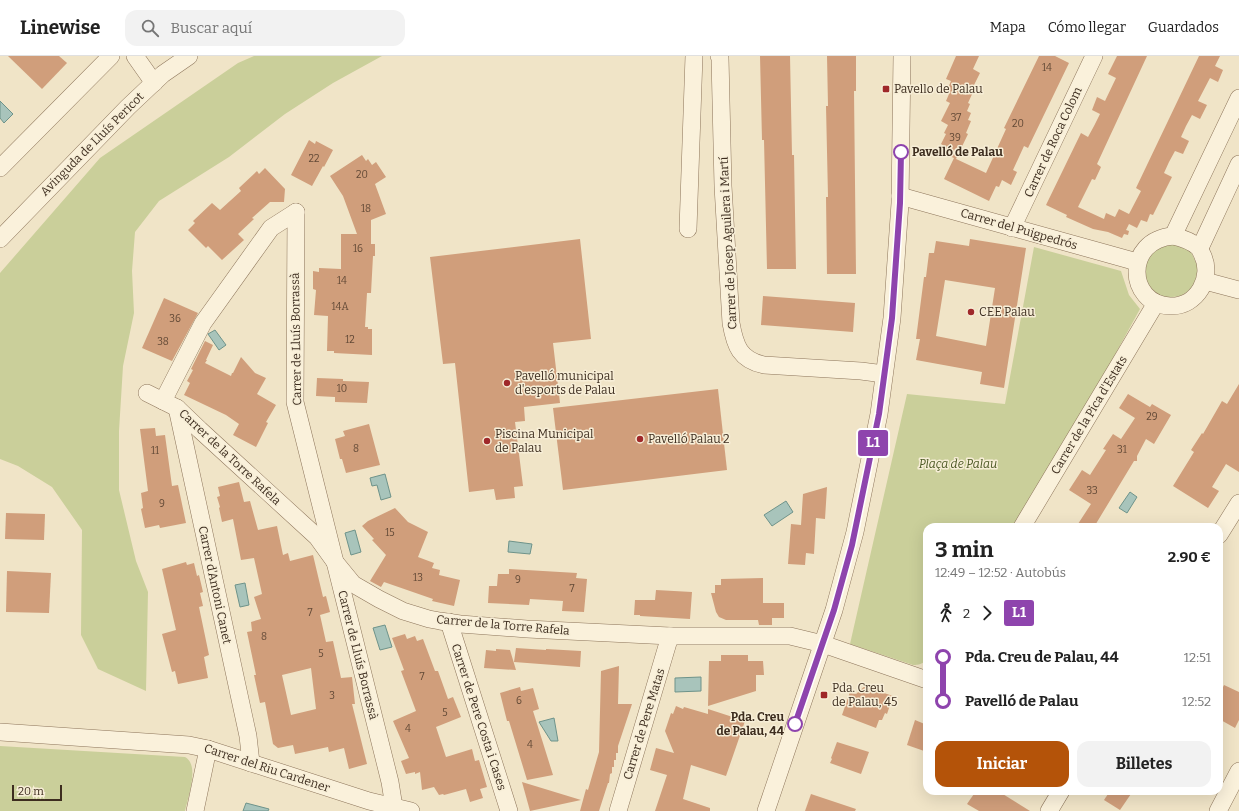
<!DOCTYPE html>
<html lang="es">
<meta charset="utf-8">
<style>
:root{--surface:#fff;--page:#f2f2f2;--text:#222;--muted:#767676;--line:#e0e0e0;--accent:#b45309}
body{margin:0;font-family:Bitter,serif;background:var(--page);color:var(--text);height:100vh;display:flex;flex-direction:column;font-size:15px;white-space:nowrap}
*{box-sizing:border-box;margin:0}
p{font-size:13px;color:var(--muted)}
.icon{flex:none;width:22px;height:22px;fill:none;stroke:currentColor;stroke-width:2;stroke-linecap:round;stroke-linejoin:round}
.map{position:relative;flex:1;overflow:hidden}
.panel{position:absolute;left:923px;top:467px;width:300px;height:272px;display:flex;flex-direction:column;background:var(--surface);border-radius:12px;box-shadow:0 4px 16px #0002}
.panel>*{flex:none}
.badge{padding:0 8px;border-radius:3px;font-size:14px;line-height:26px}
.scale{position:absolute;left:12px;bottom:10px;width:50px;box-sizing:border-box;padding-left:4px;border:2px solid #3d2d1f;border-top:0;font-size:11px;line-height:14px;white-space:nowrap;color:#3d2d1f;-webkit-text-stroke:3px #f7eed7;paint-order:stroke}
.map>.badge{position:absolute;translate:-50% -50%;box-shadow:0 0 0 2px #fff}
.legs{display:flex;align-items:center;gap:6px;height:44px;padding:0 12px;font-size:13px}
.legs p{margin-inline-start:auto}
.overview{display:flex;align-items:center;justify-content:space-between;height:68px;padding:0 12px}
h1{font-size:22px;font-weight:700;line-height:30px}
.primary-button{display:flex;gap:8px;margin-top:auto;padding:8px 12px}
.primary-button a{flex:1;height:46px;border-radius:12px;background:var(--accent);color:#fff;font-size:16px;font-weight:700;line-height:46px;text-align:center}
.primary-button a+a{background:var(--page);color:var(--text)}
ul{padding:0 12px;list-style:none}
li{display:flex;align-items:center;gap:14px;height:44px;font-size:15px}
li i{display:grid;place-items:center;width:6px;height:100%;margin:0 5px;background:currentColor}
li i::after{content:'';width:10px;height:10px;margin:-5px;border:3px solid;border-radius:50%;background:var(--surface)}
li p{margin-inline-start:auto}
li:first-child i{background:linear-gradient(#0000 50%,currentColor 0)}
li:last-child i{background:linear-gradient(currentColor 50%,#0000 0)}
header{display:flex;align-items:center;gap:24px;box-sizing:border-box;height:56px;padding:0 20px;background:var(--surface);border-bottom:1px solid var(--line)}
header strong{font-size:19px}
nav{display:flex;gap:22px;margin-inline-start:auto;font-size:14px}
.search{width:280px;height:36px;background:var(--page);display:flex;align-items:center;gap:10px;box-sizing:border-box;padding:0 14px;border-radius:12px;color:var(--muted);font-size:15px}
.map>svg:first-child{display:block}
.green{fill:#cacf9a}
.water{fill:#a8c4bb;stroke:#6e938a}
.building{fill:#d09e7b;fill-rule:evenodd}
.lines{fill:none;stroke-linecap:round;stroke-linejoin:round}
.minor-casing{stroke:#8d755b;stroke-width:18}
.minor{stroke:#faf1db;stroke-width:17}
.line-1-casing{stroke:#fff;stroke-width:9}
.line-1{stroke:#8e44ad;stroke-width:6}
.poi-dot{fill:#9f282a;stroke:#f7eed7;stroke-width:1.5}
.stop-1-dot{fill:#fff;stroke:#8e44ad;stroke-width:2}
.labels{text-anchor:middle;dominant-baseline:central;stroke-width:3;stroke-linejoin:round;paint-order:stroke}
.number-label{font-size:10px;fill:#624936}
.poi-label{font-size:12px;fill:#3d2d1f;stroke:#f7eed7;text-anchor:start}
.street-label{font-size:12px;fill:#3d2d1f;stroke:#f7eed7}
.stop-label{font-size:12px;font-weight:bold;fill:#3d2d1f;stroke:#f7eed7;text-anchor:start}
.park-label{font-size:12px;font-style:italic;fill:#4d5a25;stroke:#f7eed7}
</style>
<header>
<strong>Linewise</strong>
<div class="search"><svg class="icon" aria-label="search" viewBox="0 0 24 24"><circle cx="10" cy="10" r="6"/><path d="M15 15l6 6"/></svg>Buscar aquí</div>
<nav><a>Mapa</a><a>Cómo llegar</a><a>Guardados</a></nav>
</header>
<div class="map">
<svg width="1239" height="755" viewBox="0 0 1239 755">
<rect width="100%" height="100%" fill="#f0e4c7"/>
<g class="green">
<path d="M 254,0 L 382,0 L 333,27 L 285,58 L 229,101 L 159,145 L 135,176 L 132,215 L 134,257 L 123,310 L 119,375 L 119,434 L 136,505 L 148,536 L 146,635 L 98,613 L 81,579 L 82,474 L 52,431 L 18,410 L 0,403 L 0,217 L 100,102 L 238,7 Z"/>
<path d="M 1175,188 L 1182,190 L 1191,196 L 1197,209 L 1198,215 L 1195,230 L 1181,240 L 1164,242 L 1150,233 L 1145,223 L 1145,207 L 1151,197 L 1159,191 Z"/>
<path d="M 1034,191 L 1121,215 L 1129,239 L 1140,253 L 1077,368 L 1012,471 L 927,471 L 927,604 C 922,608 919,609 913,609 L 850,588 L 907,338 L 1005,348 Z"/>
<path d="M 0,690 L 185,701 C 200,709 188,741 185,755 L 0,755 Z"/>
</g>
<g class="water">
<path d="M 0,45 L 13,58 L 4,67 L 0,62 Z"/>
<path d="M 215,274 L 226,289 L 219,294 L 208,278 Z"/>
<path d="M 385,418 L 391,441 L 381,444 L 377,429 L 372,430 L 370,422 Z"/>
<path d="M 1130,436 L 1137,441 L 1127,457 L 1119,452 Z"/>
<path d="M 786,445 L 793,456 L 772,470 L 764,459 Z"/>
<path d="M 355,474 L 361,496 L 351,499 L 345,477 Z"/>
<path d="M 509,485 L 532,488 L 530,498 L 508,496 Z"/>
<path d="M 245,527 L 249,549 L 240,551 L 235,529 Z"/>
<path d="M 385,569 L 392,591 L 380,594 L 373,572 Z"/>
<path d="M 701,621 L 701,635 L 675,636 L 675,622 Z"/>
<path d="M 554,662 L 558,685 L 551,685 L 539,666 Z"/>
<path d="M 246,747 L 269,753 L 268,755 L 243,755 Z"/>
</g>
<g class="building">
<path d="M 8,0 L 59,0 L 67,7 L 42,33 Z"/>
<path d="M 760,0 L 790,0 L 792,99 L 794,99 L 796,213 L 767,213 L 764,84 L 762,84 Z"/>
<path d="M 827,0 L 856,0 L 856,35 L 854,35 L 856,218 L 827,218 L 826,141 L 828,141 L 826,50 L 828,50 Z"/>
<path d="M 956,0 L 979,0 L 973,13 L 980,17 L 973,31 L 973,36 L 968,47 L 970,48 L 967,55 L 971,57 L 968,64 L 971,65 L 966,77 L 968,78 L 956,103 L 954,102 L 986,117 L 1006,73 L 1004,72 L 1039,0 L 1055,0 L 1069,7 L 1028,92 L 1024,90 L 1013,114 L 1017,116 L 1011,129 L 1002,124 L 999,131 L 996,130 L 989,145 L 944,123 L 954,102 L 943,97 L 946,91 L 941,88 L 946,78 L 944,77 L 948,69 L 941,65 L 950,47 L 946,45 L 949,38 L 946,37 L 951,25 L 946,23 Z"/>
<path d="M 1117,0 L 1147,0 L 1097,108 L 1101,111 L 1095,124 L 1092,123 L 1078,151 L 1104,163 L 1106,157 L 1115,161 L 1119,153 L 1129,158 L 1141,135 L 1136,132 L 1199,0 L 1220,0 L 1215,10 L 1223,14 L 1218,26 L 1210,22 L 1198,45 L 1207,49 L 1200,63 L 1192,59 L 1186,70 L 1181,81 L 1189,85 L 1183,98 L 1175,95 L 1169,106 L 1164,117 L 1172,121 L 1153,159 L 1150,158 L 1147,166 L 1141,164 L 1137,172 L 1129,168 L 1126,174 L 1129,175 L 1128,179 L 1124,178 L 1122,182 L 1108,176 L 1093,173 L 1066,161 L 1067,159 L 1046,149 L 1081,77 L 1088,81 L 1094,70 L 1100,58 L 1092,54 L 1097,41 L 1105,45 L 1116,22 L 1108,18 Z"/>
<path d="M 309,84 L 315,88 L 316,85 L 333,94 L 324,111 L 323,110 L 312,130 L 291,119 Z"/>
<path d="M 362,99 L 366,105 L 368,103 L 372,109 L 376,106 L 386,121 L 375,128 L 386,158 L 371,164 L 371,188 L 375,188 L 375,200 L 373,200 L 371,237 L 367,237 L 365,271 L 368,271 L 368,273 L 372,273 L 372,299 L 334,297 L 334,295 L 327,295 L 328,260 L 314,259 L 316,234 L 313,233 L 313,215 L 319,216 L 319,212 L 341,213 L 341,178 L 357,178 L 343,140 L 330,120 Z"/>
<path d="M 265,112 L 285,133 L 284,146 L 270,146 L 252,162 L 254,163 L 238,178 L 244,184 L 222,204 L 208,190 L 206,192 L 188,174 L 195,167 L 193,165 L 212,147 L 220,154 L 241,135 L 239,132 L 257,115 L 259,118 Z"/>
<path d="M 580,183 L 591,283 L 553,287 L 560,347 L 524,351 L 525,365 L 515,366 L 523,430 L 514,431 L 515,442 L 496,444 L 494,433 L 469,436 L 455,307 L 443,308 L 430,201 Z"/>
<path d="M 970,183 L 1026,192 L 1004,332 L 980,328 L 982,316 L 916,304 L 920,283 L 916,283 L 924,221 L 926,221 L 929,197 L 934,197 L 936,185 L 969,190 ZM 945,224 L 995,232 L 986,290 L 936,280 Z"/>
<path d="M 763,240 L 855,247 L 853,276 L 761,269 Z"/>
<path d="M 164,242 L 198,257 L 172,305 L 142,292 Z"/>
<path d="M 205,285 L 213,289 L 206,304 L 207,304 L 205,307 L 231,320 L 232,317 L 233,317 L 241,301 L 255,317 L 266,322 L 257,338 L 276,349 L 266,366 L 268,367 L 256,391 L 233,379 L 239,368 L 226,359 L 184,339 L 190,327 L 187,325 L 193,314 L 191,313 Z"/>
<path d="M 317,322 L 343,323 L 343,325 L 369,326 L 367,347 L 335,346 L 335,341 L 316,340 Z"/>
<path d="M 1239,328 L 1239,416 L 1226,408 L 1212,431 L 1219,435 L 1208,452 L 1173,430 L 1194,396 L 1191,394 L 1202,377 L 1203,378 L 1222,345 L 1227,348 Z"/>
<path d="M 718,333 L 727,414 L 563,434 L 553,352 Z"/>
<path d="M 1128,338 L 1150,351 L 1152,348 L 1171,359 L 1154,388 L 1146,383 L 1137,400 L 1137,405 L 1134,405 L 1094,471 L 1076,471 L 1091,448 L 1069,434 L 1082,414 L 1090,419 L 1106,394 L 1103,393 L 1113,378 L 1121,383 L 1135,362 L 1119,352 Z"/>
<path d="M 369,368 L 380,409 L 346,417 L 342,403 L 340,403 L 335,383 L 345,380 L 343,375 Z"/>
<path d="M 155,372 L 156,380 L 165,379 L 172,430 L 178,429 L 186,467 L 160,472 L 159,469 L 145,472 L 141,453 L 143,452 L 141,437 L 148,435 L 140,373 Z"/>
<path d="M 239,426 L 244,446 L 250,445 L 258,474 L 277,470 L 283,499 L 288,497 L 290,505 L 313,499 L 323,541 L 326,540 L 330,556 L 320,559 L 326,586 L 333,585 L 341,622 L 352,621 L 355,648 L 352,648 L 367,708 L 349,713 L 344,692 L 329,696 L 328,691 L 295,698 L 293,689 L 278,692 L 273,688 L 265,646 L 260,647 L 254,619 L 256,619 L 247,576 L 252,575 L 251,566 L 261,563 L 254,541 L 262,538 L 254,502 L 241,504 L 233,463 L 222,466 L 219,452 L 220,451 L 217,441 L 220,440 L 218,431 ZM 311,612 L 316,653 L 291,659 L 282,619 Z"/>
<path d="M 827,431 L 825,463 L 816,462 L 814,498 L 806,497 L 805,509 L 788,508 L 791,468 L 801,469 L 803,438 Z"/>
<path d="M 395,452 L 408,466 L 428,476 L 418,501 L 434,507 L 432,512 L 440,514 L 439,519 L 460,524 L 454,550 L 432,545 L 433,543 L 384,526 L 381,531 L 370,525 L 386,499 L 372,484 L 374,483 L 362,470 L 368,465 Z"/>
<path d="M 6,457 L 45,458 L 44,484 L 5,483 Z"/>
<path d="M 186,506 L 187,509 L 194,507 L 197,520 L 199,519 L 203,536 L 200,537 L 203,550 L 199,551 L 209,599 L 204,601 L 208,622 L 178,628 L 175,615 L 172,616 L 162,578 L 176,574 L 162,513 Z"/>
<path d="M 509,513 L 577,517 L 576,522 L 587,523 L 584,556 L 562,555 L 563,545 L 530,543 L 529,549 L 488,547 L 489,530 L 497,530 L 498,518 L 509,518 Z"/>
<path d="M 7,515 L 51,517 L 49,557 L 6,556 Z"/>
<path d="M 763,522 L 763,547 L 784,547 L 784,562 L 772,562 L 772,569 L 759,569 L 758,564 L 726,564 L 719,561 L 716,556 L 711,537 L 715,537 L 715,529 L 721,529 L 721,523 Z"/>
<path d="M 656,534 L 692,536 L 690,563 L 640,560 L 640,559 L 634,559 L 635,544 L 655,544 Z"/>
<path d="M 405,578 L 407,583 L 415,580 L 417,585 L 423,583 L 435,615 L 438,615 L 448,643 L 453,641 L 461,661 L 436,671 L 446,701 L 472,693 L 475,705 L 479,704 L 487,731 L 480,733 L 483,742 L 470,746 L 466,733 L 444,739 L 443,738 L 439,739 L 434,731 L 422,734 L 420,716 L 415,718 L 415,716 L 406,718 L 401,705 L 409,702 L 393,665 L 416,655 L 401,615 L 404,614 L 392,582 Z"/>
<path d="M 516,592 L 546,594 L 546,593 L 581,595 L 580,611 L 514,606 Z"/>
<path d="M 496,593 L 510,594 L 516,614 L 484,612 L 486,594 L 496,595 Z"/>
<path d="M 721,599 L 748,599 L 748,605 L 763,605 L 764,619 L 756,619 L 756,635 L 708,650 L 709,605 L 721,605 Z"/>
<path d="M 619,610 L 618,648 L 632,648 L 618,690 L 618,697 L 616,697 L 616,704 L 614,704 L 614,711 L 612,711 L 612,717 L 610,718 L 609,727 L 608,727 L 599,755 L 580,755 L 586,733 L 588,734 L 599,696 L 601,615 Z"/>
<path d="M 866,629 L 881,633 L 881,636 L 893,640 L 887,658 L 885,657 L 882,664 L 879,664 L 876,672 L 842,659 L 850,636 L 856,638 Z"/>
<path d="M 1224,629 L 1239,636 L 1239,664 L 1235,672 L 1219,663 L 1219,639 Z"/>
<path d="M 520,631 L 521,635 L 533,632 L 539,653 L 533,655 L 553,719 L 527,724 L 509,665 L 507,665 L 500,637 Z"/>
<path d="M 676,650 L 683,653 L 684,651 L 708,658 L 708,653 L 745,665 L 726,720 L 691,709 L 683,743 L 710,752 L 710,755 L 655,755 L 667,719 L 650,714 L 656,692 L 674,697 L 665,675 L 671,657 L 673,658 Z"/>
<path d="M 915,664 L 927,669 L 927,696 L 907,689 Z"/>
<path d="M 837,686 L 869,696 L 861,718 L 830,707 L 832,703 L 831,702 Z"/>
<path d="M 522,726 L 581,744 L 530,755 Z"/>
<path d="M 976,735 L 998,735 L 1030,755 L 979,755 L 967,748 Z"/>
<path d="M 1110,735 L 1133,735 L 1120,754 L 1104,744 Z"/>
<path d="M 811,738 L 856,753 L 855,755 L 805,755 Z"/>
</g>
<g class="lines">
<g class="minor-casing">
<g id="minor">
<path d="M 135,0 L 154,27"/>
<path d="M 719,0 L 720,2 L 723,130 L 731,267 C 735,290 740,304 764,309 L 861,315 L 884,318"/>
<path d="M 0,112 L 111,0"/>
<path d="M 900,140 L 1137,206"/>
<path d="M 296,156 L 295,346 L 390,726 L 394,751"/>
<path d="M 1012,172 L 1094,0"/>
<path d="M 688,173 L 694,0"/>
<path d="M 1173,180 C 1182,182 1191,185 1198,191 C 1200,193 1201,196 1202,198 C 1214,221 1197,251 1170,250 C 1127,248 1124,184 1173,180 Z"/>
<path d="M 1173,180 L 1239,42"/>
<path d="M 0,183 L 128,51 L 163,18 L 189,0"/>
<path d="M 1200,192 L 1239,108"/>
<path d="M 1205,225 L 1239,234"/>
<path d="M 147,337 L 177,352 L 200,374 L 317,481 L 335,506 L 353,528 L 379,543 L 403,555 L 429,563 L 440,565 L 460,568 L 527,573 L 670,580 L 790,580 L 823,588 L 927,624"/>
<path d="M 163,345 L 203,267 L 271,172 L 296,156"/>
<path d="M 177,352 L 248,680 L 251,707"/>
<path d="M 1022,471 L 1156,247"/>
<path d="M 1219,479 L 1239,447"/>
<path d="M 449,566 L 509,755"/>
<path d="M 0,676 L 189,689 L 208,693 L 369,745 L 411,755"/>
<path d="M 195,755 L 208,693"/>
<path d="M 618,755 L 670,580"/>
<path d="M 766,755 L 834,554 L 855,476 L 879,358 L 892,262 L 900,147 L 902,0"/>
<path d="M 1049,755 L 1061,735"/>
<path d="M 1218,755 L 1239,715"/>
</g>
</g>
<use href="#minor" class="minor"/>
</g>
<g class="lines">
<g class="line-1-casing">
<path id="line-1" d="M 795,668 L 834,554 L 852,489 L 879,358 L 892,262 L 900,147 L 901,96"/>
</g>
<use href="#line-1" class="line-1"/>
</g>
<g class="poi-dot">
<rect x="882" y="29" width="8" height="8" rx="2"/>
<circle cx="971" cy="256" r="4"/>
<circle cx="507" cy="327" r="4"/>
<circle cx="640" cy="383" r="4"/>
<circle cx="487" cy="385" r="4"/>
<rect x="820" y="635" width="8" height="8" rx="2"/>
</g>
<g class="stop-1-dot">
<circle cx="901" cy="96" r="7"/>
<circle cx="795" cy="668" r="7"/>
</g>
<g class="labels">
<g class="number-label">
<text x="1047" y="12">14</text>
<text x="956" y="62">37</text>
<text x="1018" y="68">20</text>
<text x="955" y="82">39</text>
<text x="314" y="103">22</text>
<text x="362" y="119">20</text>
<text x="366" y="153">18</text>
<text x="358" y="193">16</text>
<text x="342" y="225">14</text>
<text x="340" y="251">14A</text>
<text x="175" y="263">36</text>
<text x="350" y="284">12</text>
<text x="163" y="286">38</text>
<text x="342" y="333">10</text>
<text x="1152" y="361">29</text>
<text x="356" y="393">8</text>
<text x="1122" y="394">31</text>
<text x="155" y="395">11</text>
<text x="1092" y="435">33</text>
<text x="162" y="448">9</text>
<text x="390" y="477">15</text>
<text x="418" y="522">13</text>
<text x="518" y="524">9</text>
<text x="572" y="533">7</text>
<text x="310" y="557">7</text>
<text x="264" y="581">8</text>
<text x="321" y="598">5</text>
<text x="422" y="621">7</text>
<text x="332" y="640">3</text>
<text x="519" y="645">6</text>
<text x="445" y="657">5</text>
<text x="408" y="673">4</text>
<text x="530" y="689">4</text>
</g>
<g class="poi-label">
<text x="894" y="33">Pavello de Palau</text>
<text x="979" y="256">CEE Palau</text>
<text x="515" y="320">Pavelló municipal<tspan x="515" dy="14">d'esports de Palau</tspan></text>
<text x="495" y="378">Piscina Municipal<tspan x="495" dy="14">de Palau</tspan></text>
<text x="648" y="383">Pavelló Palau 2</text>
<text x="832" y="632">Pda. Creu<tspan x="832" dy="14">de Palau, 45</tspan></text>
</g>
<g class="street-label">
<text transform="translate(1053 86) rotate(-65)">Carrer de Roca Colom</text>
<text transform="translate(92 88) rotate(-45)">Avinguda de Lluís Pericot</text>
<text transform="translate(1019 173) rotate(16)">Carrer del Puigpedrós</text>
<text transform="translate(728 187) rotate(-93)">Carrer de Josep Aguilera i Martí</text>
<text transform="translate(296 283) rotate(-91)">Carrer de Lluís Borrassà</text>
<text transform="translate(1089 359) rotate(-59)">Carrer de la Pica d'Estats</text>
<text transform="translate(230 401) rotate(43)">Carrer de la Torre Rafela</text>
<text transform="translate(215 529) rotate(78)">Carrer d'Antoni Canet</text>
<text transform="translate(503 569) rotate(5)">Carrer de la Torre Rafela</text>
<text transform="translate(358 599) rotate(76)">Carrer de Lluís Borrassà</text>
<text transform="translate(479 661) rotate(72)">Carrer de Pere Costa i Cases</text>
<text transform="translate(644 668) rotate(-73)">Carrer de Pere Matas</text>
<text transform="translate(267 712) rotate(18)">Carrer del Riu Cardener</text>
</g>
<g class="stop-label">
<text x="912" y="96">Pavelló de Palau</text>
<text x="784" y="661" text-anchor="end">Pda. Creu<tspan x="784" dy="14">de Palau, 44</tspan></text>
</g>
<g class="park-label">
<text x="958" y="408">Plaça de Palau</text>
</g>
</g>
</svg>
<div class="scale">20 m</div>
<b class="badge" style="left:873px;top:387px;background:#8e44ad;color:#fff">L1</b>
<section class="panel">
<div class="overview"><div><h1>3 min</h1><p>12:49 – 12:52 · Autobús</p></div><b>2.90 €</b></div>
<div class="legs"><svg class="icon" aria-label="walk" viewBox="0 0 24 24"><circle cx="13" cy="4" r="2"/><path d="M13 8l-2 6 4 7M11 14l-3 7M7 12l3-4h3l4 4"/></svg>2<svg class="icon" aria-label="forward" viewBox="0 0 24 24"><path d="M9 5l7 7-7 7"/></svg><b class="badge" style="background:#8e44ad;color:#fff">L1</b></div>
<ul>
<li><i style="color:#8e44ad"></i><b>Pda. Creu de Palau, 44</b><p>12:51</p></li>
<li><i style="color:#8e44ad"></i><b>Pavelló de Palau</b><p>12:52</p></li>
</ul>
<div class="primary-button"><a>Iniciar</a><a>Billetes</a></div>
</section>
</div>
